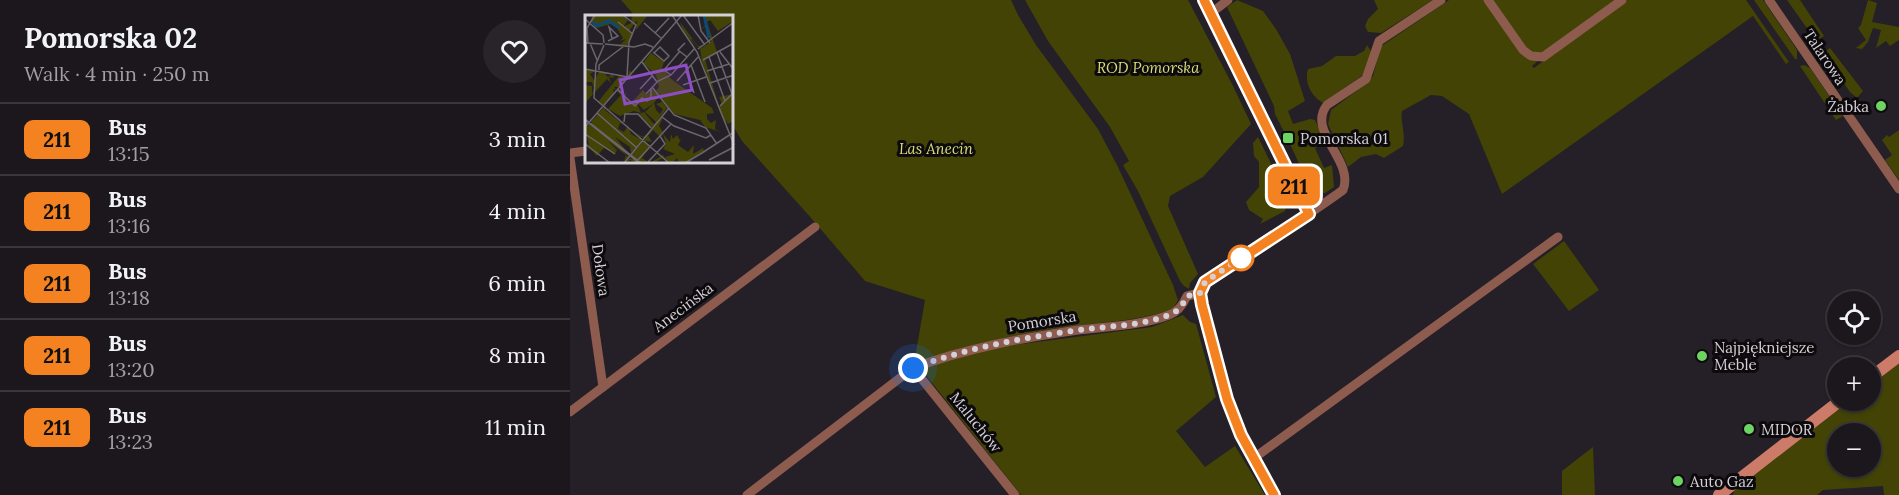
<!DOCTYPE html>
<meta charset="utf-8">
<style>
:root{--surface:#1c171d;--page:#29242a;--text:#f1f3f6;--muted:#a09fa4;--line:#3a363b}
body{margin:0;font-family:Lora,serif;background:var(--page);color:var(--text);height:100vh;display:flex;flex-direction:column;font-size:22px;white-space:nowrap}
*{box-sizing:border-box;margin:0}
p{font-size:20px;color:var(--muted)}
.icon{flex:none;width:33px;height:33px;fill:none;stroke:currentColor;stroke-width:2;stroke-linecap:round;stroke-linejoin:round}
.map{position:relative;flex:1;overflow:hidden}
.details{display:flex;flex-direction:column;background:var(--surface);width:570px}
.details>*{flex:none}
.badge{padding:0 12px;border-radius:9px;font-size:21px;line-height:39px}
.tools{position:absolute;left:1257px;top:291px;display:grid;gap:12px}
.tools a{display:grid;place-items:center;width:54px;height:54px;border-radius:50%;background:var(--surface);box-shadow:0 2px 4px #0004,0 0 0 2px var(--line);font-size:30px}
.you{position:absolute;width:30px;height:30px;margin:-15px;border:4px solid #fff;border-radius:50%;background:#1a73e8;box-shadow:0 0 0 9px #1a73e833}
.map>.badge{position:absolute;translate:-50% -50%;box-shadow:0 0 0 3px #fff}
.round{display:grid;place-items:center;flex:none;width:63px;height:63px;border-radius:32px;background:var(--page)}
.headline{display:flex;align-items:center;justify-content:space-between;height:102px;padding:0 24px}
h1{font-size:28px;font-weight:800;line-height:45px}
ul{padding:0;list-style:none}
li{display:flex;align-items:center;gap:18px;height:72px;padding:0 24px;border-top:2px solid var(--line)}
li div{flex:1}
li b{display:block;font-size:22px}
li em{font-style:normal}
li .badge{min-width:66px;font-weight:700;text-align:center}
main{display:flex;flex:1;min-height:0}
.map>svg:first-child{display:block}
.green{fill:#424305;fill-rule:evenodd}
.lines{fill:none;stroke-linecap:round;stroke-linejoin:round}
.street{stroke:#8e5b4f;stroke-width:9}
.secondary{stroke:#cc7b68;stroke-width:12}
.line-casing{stroke:#fff;stroke-width:14}
.line{stroke:#f58220;stroke-width:9}
.walk{stroke:#d4d0d5;stroke-width:6;stroke-dasharray:0 10.8}
.poi-dot{fill:#6dd362;stroke:#0d0a0d;stroke-width:2}
.stop-dot{fill:#fff;stroke:#f58220;stroke-width:3}
.labels{text-anchor:middle;dominant-baseline:central;stroke-width:6;stroke-linejoin:round;paint-order:stroke}
.street-label{font-size:15px;fill:#d4d0d5;stroke:#0d0a0d}
.park-label{font-size:15px;font-style:italic;fill:#d8dd77;stroke:#0d0a0d}
.poi-label{font-size:15px;fill:#d4d0d5;stroke:#0d0a0d;text-anchor:start}
.inset-river{fill:none;stroke:#0c4a76;stroke-width:3}
.inset-road{fill:none;stroke:#6b666d;stroke-width:1.5}
.view{fill:#8d4dc3;fill-opacity:0.15;stroke:#8d4dc3;stroke-width:3}
.inset-edge{fill:none;stroke:#d4d0d5;stroke-width:3}
</style>
<main>
<section class="details">
<div class="headline"><div><h1>Pomorska 02</h1><p>Walk · 4 min · 250 m</p></div><a class="round"><svg class="icon" aria-label="heart" viewBox="0 0 24 24"><path d="M12 20l-8-8c-3-5 5-10 8-4 3-6 11-1 8 4z"/></svg></a></div>
<ul>
<li><span class="badge" style="background:#f58220;color:#111">211</span><div><b>Bus</b><p>13:15</p></div><em>3 min</em></li>
<li><span class="badge" style="background:#f58220;color:#111">211</span><div><b>Bus</b><p>13:16</p></div><em>4 min</em></li>
<li><span class="badge" style="background:#f58220;color:#111">211</span><div><b>Bus</b><p>13:18</p></div><em>6 min</em></li>
<li><span class="badge" style="background:#f58220;color:#111">211</span><div><b>Bus</b><p>13:20</p></div><em>8 min</em></li>
<li><span class="badge" style="background:#f58220;color:#111">211</span><div><b>Bus</b><p>13:23</p></div><em>11 min</em></li>
</ul>
</section>
<div class="map">
<svg width="1329" height="495" viewBox="0 0 1329 495">
<rect width="100%" height="100%" fill="#251f27"/>
<g class="green">
<path d="M 51,0 L 441,0 L 448,15 L 466,45 L 528,129 L 548,167 L 603,285 L 608,300 L 603,309 C 567,322 527,322 489,328 C 461,332 434,338 407,344 C 391,347 359,365 345,358 L 355,300 L 295,281 L 242,219 L 172,141 L 162,124 L 162,16 L 65,16 Z"/>
<path d="M 455,0 L 618,0 L 663,86 L 681,124 L 633,177 L 600,196 L 598,206 L 628,274 L 620,283 L 619,289 L 614,286 L 610,281 L 568,191 L 553,165 L 559,161 L 540,127 L 478,41 Z"/>
<path d="M 667,0 L 693,11 L 706,29 L 720,54 L 735,101 L 718,111 L 723,124 L 740,119 L 745,120 L 752,136 L 749,145 L 745,148 L 754,168 L 762,165 L 764,187 L 755,193 L 745,193 L 741,189 L 719,142 L 721,140 L 717,133 L 715,134 L 705,114 L 704,106 L 657,7 Z"/>
<path d="M 804,0 L 863,0 L 811,33 L 798,32 L 795,26 L 798,19 L 808,9 Z"/>
<path d="M 879,0 L 914,0 L 947,48 L 970,59 L 962,66 L 964,68 L 1057,0 L 1176,0 L 1219,62 L 1216,64 L 1183,16 L 932,194 L 899,114 L 872,96 L 861,95 L 832,111 C 830,122 836,133 833,146 L 814,158 L 806,154 L 791,157 L 778,167 L 758,124 L 761,110 L 797,83 L 803,76 L 810,47 Z"/>
<path d="M 923,0 L 1045,0 L 974,54 L 960,53 Z"/>
<path d="M 1184,0 L 1193,0 L 1227,50 L 1227,59 L 1225,59 Z"/>
<path d="M 1217,0 L 1230,0 L 1254,36 L 1246,41 Z"/>
<path d="M 1298,0 L 1307,3 L 1302,22 L 1329,27 L 1329,40 L 1320,46 L 1316,41 L 1306,48 L 1311,30 L 1303,28 L 1298,42 L 1292,49 L 1286,48 L 1296,40 L 1288,28 L 1291,25 Z"/>
<path d="M 797,45 L 802,53 L 793,75 L 753,103 C 741,96 734,82 738,69 L 752,66 L 766,56 L 785,56 L 794,51 Z"/>
<path d="M 1260,48 L 1293,91 L 1287,98 L 1280,92 L 1253,53 Z"/>
<path d="M 1234,65 L 1240,68 L 1273,116 L 1266,120 L 1230,66 Z"/>
<path d="M 1329,130 L 1329,180 L 1315,160 L 1322,155 L 1312,140 L 1317,135 L 1319,137 Z"/>
<path d="M 688,137 L 718,198 L 715,211 L 690,224 L 693,219 L 679,210 L 676,202 L 689,187 L 689,162 L 684,156 L 683,143 Z"/>
<path d="M 994,241 L 1029,290 L 999,311 L 963,264 Z"/>
<path d="M 613,315 L 620,322 L 626,324 L 646,397 L 606,431 L 635,467 L 665,446 L 695,495 L 451,495 L 351,369 L 401,352 L 429,347 L 582,327 Z"/>
<path d="M 1329,363 L 1329,495 L 1314,495 L 1313,486 L 1253,490 L 1247,495 L 1163,495 L 1164,491 L 1172,484 L 1280,401 L 1300,400 L 1301,385 ZM 1268,434 L 1300,434 L 1300,466 L 1268,466 Z"/>
<path d="M 1023,447 L 1025,495 L 992,495 L 992,471 Z"/>
</g>
<g class="lines">
<g class="street">
<path d="M 634,0 L 739,214"/>
<path d="M 918,0 L 953,50 L 961,56 L 973,57 L 1052,0"/>
<path d="M 1199,0 L 1329,189"/>
<path d="M 640,14 L 658,0"/>
<path d="M 0,153 L 16,151"/>
<path d="M 0,158 L 33,387"/>
<path d="M 343,368 L 445,495"/>
<path d="M 0,412 L 245,227"/>
<path d="M 684,458 L 988,237"/>
<path d="M 177,495 L 343,368 C 397,348 452,338 508,330 C 539,326 570,326 599,315 C 608,312 613,305 617,296 L 630,293"/>
<path d="M 704,495 L 671,435 L 657,399 L 631,305 C 631,298 629,289 634,283 C 644,271 666,260 680,252 C 711,232 743,212 773,190 C 785,161 736,131 757,105 L 796,79 L 809,41 L 871,0"/>
</g>
<g class="secondary">
<path d="M 1300,378 L 1329,356"/>
<path d="M 1149,495 L 1271,400"/>
</g>
</g>
<g class="lines">
<g class="line-casing">
<path id="line" d="M 634,0 L 739,214 L 635,282 L 630,293 L 632,305 L 657,399 L 671,435 L 704,495"/>
</g>
<use href="#line" class="line"/>
<path class="walk" d="M 343,368 C 397,348 452,338 509,330 C 539,326 570,326 599,315 C 608,312 613,305 617,296 L 630,293 L 635,282 L 675,255 L 671,258"/>
</g>
<g class="poi-dot">
<circle cx="1311" cy="106" r="6"/>
<rect x="712" y="132" width="12" height="12" rx="3"/>
<circle cx="1132" cy="356" r="6"/>
<circle cx="1179" cy="429" r="6"/>
<circle cx="1108" cy="481" r="6"/>
</g>
<circle class="stop-dot" cx="671" cy="258" r="12"/>
<g class="labels">
<g class="street-label">
<text transform="translate(1255 57) rotate(56)">Talarowa</text>
<text transform="translate(31 270) rotate(82)">Dołowa</text>
<text transform="translate(113 307) rotate(-37)">Anecińska</text>
<text transform="translate(472 321) rotate(-9)">Pomorska</text>
<text transform="translate(406 422) rotate(51)">Maluchów</text>
</g>
<g class="park-label">
<text x="578" y="67">ROD Pomorska</text>
<text x="366" y="148">Las Anecin</text>
</g>
<g class="poi-label">
<text x="1299" y="106" text-anchor="end">Żabka</text>
<text x="730" y="138">Pomorska 01</text>
<text x="1144" y="347">Najpiękniejsze<tspan x="1144" dy="17">Meble</tspan></text>
<text x="1191" y="429">MIDOR</text>
<text x="1120" y="481">Auto Gaz</text>
</g>
</g>
<g transform="translate(15 15)">
<rect width="148" height="148" fill="#251f27"/>
<path d="M 7,0 L 37,0 L 43,5 L 38,12 L 46,8 L 47,0 L 63,0 L 51,15 L 52,5 L 44,16 L 48,20 L 42,31 L 30,29 L 36,29 L 41,24 L 35,26 L 38,23 L 29,8 L 12,13 L 6,7 ZM 118,0 L 148,0 L 148,6 L 133,16 L 125,5 L 122,7 L 132,37 L 120,44 L 134,92 L 137,89 L 134,82 L 148,79 L 148,106 L 143,109 L 141,105 L 142,109 L 137,101 L 144,118 L 133,93 L 113,35 L 98,15 L 95,7 L 113,31 L 120,30 L 114,32 L 113,32 L 107,24 L 106,24 L 113,35 L 117,45 L 115,34 L 126,27 L 121,11 L 116,15 L 121,9 ZM 66,38 L 79,47 L 77,53 L 86,64 L 127,93 L 129,98 L 122,99 L 122,104 L 126,108 L 131,105 L 130,114 L 136,117 L 120,112 L 115,105 L 89,99 L 69,73 L 71,76 L 74,72 L 71,60 L 58,48 ZM 0,54 L 10,56 L 5,59 L 9,65 L 15,56 L 25,58 L 20,59 L 23,62 L 28,59 L 29,63 L 24,62 L 26,68 L 22,64 L 0,88 L 0,70 L 7,71 L 7,80 L 9,73 L 7,67 L 0,67 ZM 45,55 L 47,58 L 36,72 L 29,72 L 32,76 L 35,74 L 39,81 L 42,77 L 40,82 L 47,87 L 58,75 L 62,80 L 67,74 L 74,81 L 69,88 L 71,95 L 75,99 L 78,94 L 71,89 L 77,87 L 74,82 L 82,93 L 72,106 L 78,103 L 74,111 L 78,117 L 74,121 L 68,115 L 64,120 L 63,120 L 67,127 L 60,126 L 65,131 L 57,143 L 65,148 L 78,140 L 83,147 L 80,142 L 90,139 L 78,134 L 81,129 L 78,119 L 85,127 L 86,119 L 88,124 L 92,120 L 95,125 L 97,122 L 93,130 L 103,137 L 109,130 L 108,139 L 118,133 L 119,136 L 99,148 L 94,148 L 92,143 L 87,148 L 82,148 L 78,143 L 68,148 L 51,148 L 45,145 L 40,148 L 44,143 L 50,145 L 46,140 L 61,123 L 56,122 L 51,118 L 58,122 L 68,114 L 54,99 L 59,97 L 69,109 L 71,107 L 60,97 L 68,89 L 59,95 L 52,88 L 56,98 L 49,96 L 35,101 L 23,94 L 36,80 L 31,75 L 28,74 L 29,79 L 18,90 L 13,87 L 34,61 L 42,62 ZM 21,90 L 20,95 L 39,110 L 35,108 L 33,114 L 39,117 L 43,111 L 46,119 L 57,125 L 46,138 L 45,132 L 30,122 L 44,139 L 38,136 L 43,142 L 39,146 L 41,140 L 23,126 L 32,135 L 30,139 L 19,133 L 12,141 L 0,128 L 4,130 L 0,114 L 4,109 L 9,113 L 6,107 Z" fill="#424305"/>
<path class="inset-river" d="M 119,0 L 124,23M 8,7 L 11,11 L 24,6 L 34,13"/>
<path class="inset-road" d="M 87,0 L 112,37 L 149,130M 98,0 L 120,30M 113,0 L 116,16 L 125,28M 39,1 L 51,10 L 44,27 L 42,62M 0,4 L 18,20 L 19,28M 33,7 L 48,19M 59,8 L 77,24M 70,18 L 84,3M 23,26 L 33,21 L 24,12 L 27,23M 0,28 L 18,29M 3,28 L 2,13 L 10,0M 5,28 L 12,45M 100,28 L 93,35 L 102,42M 20,29 L 49,32 L 60,29 L 68,32M 19,30 L 11,49 L 9,83 L 84,148M 113,34 L 149,7M 68,37 L 79,46 L 84,41 L 75,32 L 69,38M 135,37 L 149,55M 132,38 L 147,79 L 135,91M 124,42 L 140,86M 118,45 L 149,28M 57,47 L 72,67M 106,50 L 120,87M 0,54 L 43,62M 14,55 L 14,50 L 39,31M 101,56 L 109,78M 122,56 L 144,49M 86,60 L 79,55 L 95,36M 92,66 L 113,42M 125,68 L 149,60M 98,70 L 121,62M 67,72 L 89,100 L 121,113 L 132,129M 55,74 L 68,60M 33,75 L 50,91 L 57,83 L 62,86 L 66,82 L 66,74M 61,79 L 73,66 L 86,60 L 110,33M 12,98 L 52,133M 77,102 L 89,111 L 121,123 L 126,120M 0,104 L 56,148M 0,105 L 54,148M 39,107 L 40,99 L 53,99 L 66,113M 0,112 L 97,0M 0,119 L 30,139M 0,129 L 25,148M 117,138 L 149,117M 124,145 L 149,132M 51,147 L 86,109M 63,147 L 80,129 L 75,121M 39,148 L 84,93M 100,148 L 117,138"/>
<path class="view" d="M 101,50 L 107,75 L 40,89 L 35,65 Z"/>
<rect width="148" height="148" class="inset-edge"/>
</g>
</svg>
<div class="tools">
<a><svg class="icon" aria-label="locate" viewBox="0 0 24 24"><circle cx="12" cy="12" r="6"/><path d="M12 2v4M12 18v4M2 12h4M18 12h4"/></svg></a>
<a>+</a>
<a>−</a>
</div>
<div class="you" style="left:343px;top:368px"></div>
<b class="badge" style="left:724px;top:186px;background:#f58220;color:#111">211</b>
</div>
</main>
